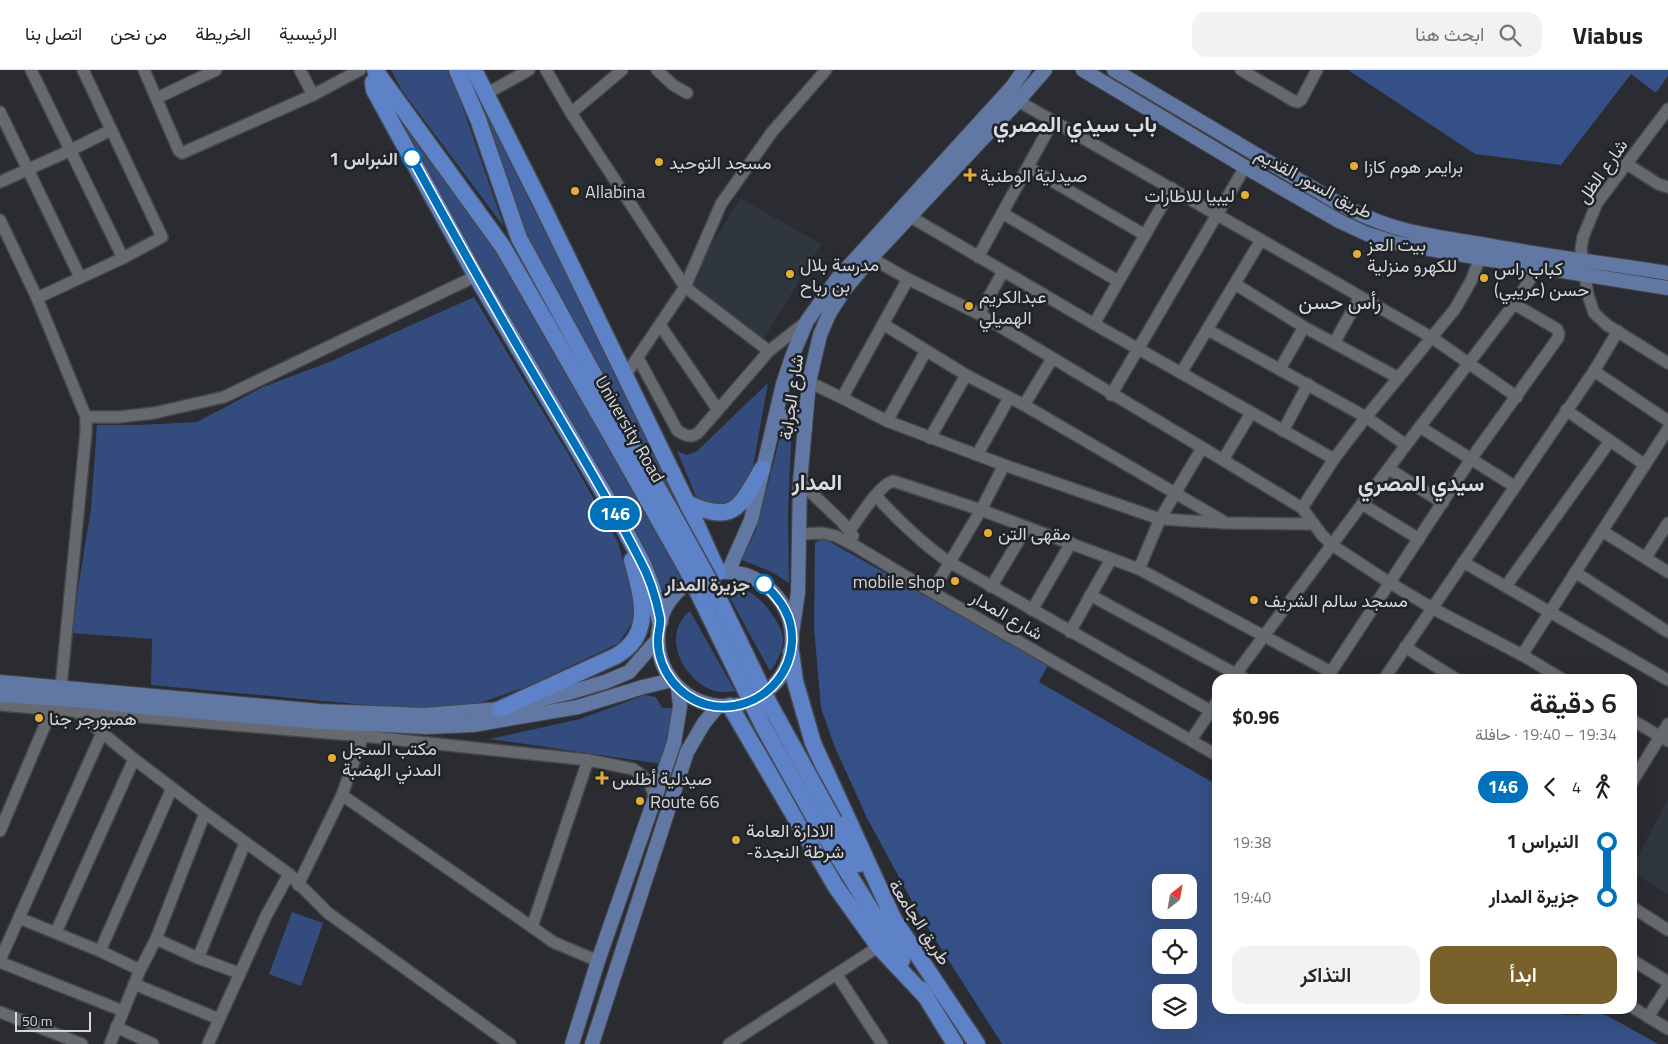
<!DOCTYPE html>
<html lang="ar">
<meta charset="utf-8">
<style>
:root{--surface:#fff;--page:#f2f2f2;--text:#222;--muted:#767676;--line:#e0e0e0;--accent:#79612b}
body{margin:0;font-family:"Titillium Web",Vazirmatn,sans-serif;background:var(--page);color:var(--text);direction:rtl;height:100vh;display:flex;flex-direction:column;font-size:19px;white-space:nowrap}
*{box-sizing:border-box;margin:0}
p{font-size:16px;color:var(--muted)}
.icon{flex:none;width:28px;height:28px;fill:none;stroke:currentColor;stroke-width:2;stroke-linecap:round;stroke-linejoin:round}
.map{position:relative;flex:1;overflow:hidden;direction:ltr}
.sheet{position:absolute;left:1212px;top:604px;width:425px;height:340px;display:flex;flex-direction:column;background:var(--surface);border-radius:15px;box-shadow:0 5px 20px #0002;direction:rtl}
.sheet>*{flex:none}
.badge{padding:0 10px;border-radius:16px;font-size:18px;line-height:32px}
.needle{width:32px;rotate:31deg}
.fabs{position:absolute;left:1152px;top:804px;display:grid;gap:10px}
.fabs a{display:grid;place-items:center;width:45px;height:45px;border-radius:10px;background:var(--surface);box-shadow:0 5px 20px #0002;font-size:25px}
.scale{position:absolute;left:15px;bottom:12px;width:76px;box-sizing:border-box;padding-left:5px;border:2px solid #d4d6d9;border-top:0;font-size:14px;line-height:18px;white-space:nowrap;color:#d4d6d9;-webkit-text-stroke:4px #202327;paint-order:stroke}
.map>.badge{position:absolute;translate:-50% -50%;box-shadow:0 0 0 2px #fff}
.legs{display:flex;align-items:center;gap:8px;height:55px;padding:0 20px;font-size:16px}
.legs p{margin-inline-start:auto}
.summary{display:flex;align-items:center;justify-content:space-between;height:85px;padding:0 20px}
h1{font-size:28px;font-weight:600;line-height:38px}
.primary-button{display:flex;gap:10px;margin-top:auto;padding:10px 20px}
.primary-button a{flex:1;height:58px;border-radius:15px;background:var(--accent);color:#fff;font-size:20px;font-weight:600;line-height:58px;text-align:center}
.primary-button a+a{background:var(--page);color:var(--text)}
ul{padding:0 20px;list-style:none}
li{display:flex;align-items:center;gap:18px;height:55px;font-size:19px}
li i{display:grid;place-items:center;width:8px;height:100%;margin:0 6px;background:currentColor}
li i::after{content:'';width:12px;height:12px;margin:-6px;border:4px solid;border-radius:50%;background:var(--surface)}
li p{margin-inline-start:auto}
li:first-child i{background:linear-gradient(#0000 50%,currentColor 0)}
li:last-child i{background:linear-gradient(currentColor 50%,#0000 0)}
header{display:flex;align-items:center;gap:30px;box-sizing:border-box;height:70px;padding:0 25px;background:var(--surface);border-bottom:1px solid var(--line)}
header strong{font-size:24px}
nav{display:flex;gap:28px;margin-inline-start:auto;font-size:18px}
.search{width:350px;height:45px;background:var(--page);display:flex;align-items:center;gap:12px;box-sizing:border-box;padding:0 18px;border-radius:15px;color:var(--muted);font-size:19px}
.map>svg:first-child{display:block}
.built{fill:#303640}
.green{fill:#344c7d}
.forest{fill:#355086;fill-rule:evenodd}
.lines{fill:none;stroke-linecap:round;stroke-linejoin:round}
.minor-casing{stroke:#44474b;stroke-width:14}
.major-casing{stroke:#44474b;stroke-width:16}
.highway-casing{stroke:#44474b;stroke-width:19}
.minor{stroke:#666a6f;stroke-width:11}
.major{stroke:#6178a4;stroke-width:14}
.highway{stroke:#5e82c8;stroke-width:16}
.highway-bridge-casing{stroke:#44474b;stroke-width:19;stroke-linecap:butt}
.highway-bridge{stroke:#5e82c8;stroke-width:16}
.line-1-casing{stroke:#fff;stroke-width:11}
.line-1{stroke:#0072bc;stroke-width:8}
.stop-1-dot{fill:#fff;stroke:#0072bc;stroke-width:2.5}
.poi-dot{fill:#e4ae35;stroke:#202327;stroke-width:2}
.labels{text-anchor:middle;dominant-baseline:central;stroke-width:5;stroke-linejoin:round;paint-order:stroke}
.stop-label{font-size:18px;font-weight:bold;fill:#d4d6d9;stroke:#202327;text-anchor:end}
.poi-label{font-size:18px;fill:#d4d6d9;stroke:#202327;text-anchor:start}
.street-label{font-size:18px;fill:#d4d6d9;stroke:#202327}
.quarter-label{font-size:20px;fill:#dadee4;stroke:#202327}
.district-label{font-size:22px;font-weight:bold;fill:#dadee4;stroke:#202327}
</style>
<header>
<strong>Viabus</strong>
<div class="search"><svg class="icon" aria-label="search" viewBox="0 0 24 24"><circle cx="10" cy="10" r="6"/><path d="M15 15l6 6"/></svg>ابحث هنا</div>
<nav><a>الرئيسية</a><a>الخريطة</a><a>من نحن</a><a>اتصل بنا</a></nav>
</header>
<div class="map">
<svg width="1668" height="974" viewBox="0 0 1668 974">
<rect width="100%" height="100%" fill="#2a2c31"/>
<g class="built">
<path d="M 740,128 L 821,174 L 764,269 L 685,219 Z"/>
<path d="M 1668,729 L 1668,824 L 1633,803 L 1632,798 Z"/>
</g>
<g class="green">
<path d="M 391,0 L 447,0 L 456,18 L 504,157 L 401,19 Z"/>
<path d="M 464,0 L 467,0 L 708,491 L 702,494 L 526,172 Z"/>
<path d="M 398,45 L 503,184 L 682,509 L 666,524 L 395,51 Z"/>
<path d="M 474,227 L 570,387 L 618,472 L 629,513 L 635,548 L 619,573 L 526,617 L 483,632 L 455,637 L 388,637 L 151,615 L 152,569 L 71,563 L 91,438 L 97,355 L 138,355 L 197,352 L 263,317 L 327,293 Z"/>
<path d="M 768,313 L 750,413 L 739,434 L 700,436 L 677,381 L 687,385 L 697,381 Z"/>
<path d="M 784,352 L 792,352 L 788,440 L 789,513 L 772,502 L 739,489 L 748,477 L 756,460 Z"/>
<path d="M 725,519 C 733,519 741,518 749,522 C 761,527 783,555 783,569 C 783,581 777,592 770,601 Z"/>
<path d="M 690,541 L 735,621 C 728,622 722,623 715,621 C 683,611 660,565 690,541 Z"/>
<path d="M 645,625 L 656,627 L 662,638 L 674,638 L 675,657 L 662,694 L 490,669 L 580,649 Z"/>
<path d="M 292,842 L 323,853 L 301,916 L 269,904 Z"/>
</g>
<g class="forest">
<path d="M 1348,0 L 1668,0 L 1668,6 L 1656,23 L 1631,4 L 1561,95 L 1475,84 Z"/>
<path d="M 823,468 L 1048,595 L 1039,612 L 1217,715 L 1218,939 L 1553,939 L 1564,945 L 1579,945 L 1595,942 L 1608,946 L 1658,974 L 1002,974 L 919,844 L 867,748 L 834,675 L 821,638 L 814,558 L 815,473 ZM 1161,812 L 1189,812 L 1189,840 L 1161,840 ZM 1161,868 L 1189,868 L 1189,895 L 1161,895 ZM 1161,922 L 1189,922 L 1189,950 L 1161,950 Z"/>
</g>
<g class="lines">
<g class="minor-casing">
<g id="minor">
<path d="M 31,0 L 123,188"/>
<path d="M 144,0 L 179,81 L 182,83 L 313,25 L 360,0"/>
<path d="M 300,0 L 313,25"/>
<path d="M 546,0 L 571,43 L 685,217 L 769,281"/>
<path d="M 657,0 L 673,15 L 687,23"/>
<path d="M 1241,0 L 1294,31 L 1298,32 L 1301,30 L 1317,0"/>
<path d="M 486,24 L 529,0"/>
<path d="M 157,28 L 216,0"/>
<path d="M 1018,31 L 1053,51"/>
<path d="M 1668,39 L 1597,133 L 1583,167 L 1581,179 L 1588,225 L 1594,243 L 1607,255 L 1668,293"/>
<path d="M 0,42 L 80,207"/>
<path d="M 571,43 L 622,0"/>
<path d="M 1627,94 L 1658,114 L 1668,117"/>
<path d="M 1028,97 L 1145,165"/>
<path d="M 0,112 L 69,81 L 111,60"/>
<path d="M 1002,143 L 1118,211"/>
<path d="M 909,146 L 1094,254 L 1334,389"/>
<path d="M 0,150 L 37,228 L 86,347 L 86,362 L 61,617"/>
<path d="M 978,187 L 1053,51 L 1431,267 L 1517,327"/>
<path d="M 871,188 L 908,209 L 979,244 L 1223,390 L 1302,438 L 1322,465 L 1332,475 L 1390,513 L 1432,538 L 1522,585 L 1562,609"/>
<path d="M 1235,214 L 1304,257 L 1397,307"/>
<path d="M 37,228 L 123,188 L 162,167 L 83,0"/>
<path d="M 979,244 L 1003,202"/>
<path d="M 883,254 L 966,305 L 1024,335 L 1223,451"/>
<path d="M 1094,254 L 1172,118"/>
<path d="M 660,255 L 718,340"/>
<path d="M 1208,260 L 1366,347 L 1406,375"/>
<path d="M 1334,273 L 1360,227"/>
<path d="M 638,288 L 677,360 C 685,366 690,368 698,363 L 769,281 L 807,251"/>
<path d="M 1280,299 L 1304,257"/>
<path d="M 1594,301 L 1668,351"/>
<path d="M 1181,303 L 1261,170"/>
<path d="M 625,306 L 685,217 L 721,134 L 772,62 L 826,0"/>
<path d="M 809,312 L 842,328 L 887,351 L 1004,395 L 1160,449 L 1226,453 L 1314,454"/>
<path d="M 1111,325 L 1245,97"/>
<path d="M 842,328 L 908,209"/>
<path d="M 1024,335 L 1052,289"/>
<path d="M 1566,340 L 1645,395"/>
<path d="M 86,347 L 119,347 L 154,343 L 224,327 L 476,206"/>
<path d="M 887,351 L 926,281"/>
<path d="M 1420,357 L 1514,416"/>
<path d="M 1283,361 L 1308,314"/>
<path d="M 930,368 L 966,305"/>
<path d="M 977,385 L 1009,328"/>
<path d="M 1223,390 L 1251,343"/>
<path d="M 1389,399 L 1443,433"/>
<path d="M 800,412 L 842,452 L 853,466"/>
<path d="M 876,426 C 898,450 921,473 949,492 L 1218,645"/>
<path d="M 1362,434 L 1419,469"/>
<path d="M 1302,438 L 1334,389 L 1366,347 L 1455,239 L 1471,211 L 1480,188"/>
<path d="M 850,460 C 859,448 879,415 893,411 L 981,440 L 1139,499 L 1331,602"/>
<path d="M 1602,461 L 1668,502"/>
<path d="M 798,464 L 823,463 L 836,466 L 857,477 L 932,522 L 1218,686"/>
<path d="M 1646,487 L 1668,453"/>
<path d="M 1463,492 L 1668,610"/>
<path d="M 1139,499 L 1160,449 L 1202,378"/>
<path d="M 1575,502 L 1668,562"/>
<path d="M 1506,516 L 1610,371"/>
<path d="M 991,517 L 1027,457"/>
<path d="M 932,522 L 981,440 L 1004,395"/>
<path d="M 1090,525 L 1245,609"/>
<path d="M 1032,540 L 1071,473"/>
<path d="M 1070,562 L 1111,489"/>
<path d="M 1405,577 L 1456,609"/>
<path d="M 1522,585 L 1668,359"/>
<path d="M 1327,608 L 1471,389 L 1558,268 L 1559,264 L 1557,259 L 1514,234"/>
<path d="M 1232,609 L 1406,375 L 1514,234 L 1538,197"/>
<path d="M 1384,609 L 1594,301 L 1618,261"/>
<path d="M 0,635 L 363,666 L 588,690 L 633,699 L 640,704 L 649,713 L 653,722 L 654,732"/>
<path d="M 77,640 L 77,642 L 134,689 L 205,743 L 289,804 L 328,843 L 510,974"/>
<path d="M 1632,650 L 1668,671"/>
<path d="M 1191,670 L 1218,630"/>
<path d="M 1632,712 L 1668,654"/>
<path d="M 342,725 L 532,857 L 588,690"/>
<path d="M 0,761 L 51,641"/>
<path d="M 298,815 L 342,725 L 363,666 L 367,662"/>
<path d="M 1632,837 L 1668,860"/>
<path d="M 19,848 L 100,881 L 140,900"/>
<path d="M 532,857 L 553,872 L 598,891"/>
<path d="M 56,862 L 134,689"/>
<path d="M 156,869 L 198,888 L 239,903"/>
<path d="M 100,881 L 172,718"/>
<path d="M 198,888 L 245,773"/>
<path d="M 0,890 L 102,663"/>
<path d="M 1632,890 L 1668,912"/>
<path d="M 0,892 L 123,941"/>
<path d="M 837,905 L 882,974"/>
<path d="M 134,914 L 219,949"/>
<path d="M 1632,937 L 1668,959"/>
<path d="M 0,942 L 82,974"/>
<path d="M 1648,947 L 1668,916"/>
<path d="M 116,957 L 153,974"/>
<path d="M 110,974 L 140,900 L 156,869 L 205,743"/>
<path d="M 208,974 L 266,846 L 289,804"/>
<path d="M 729,974 L 884,873"/>
</g>
</g>
<g class="major-casing">
<g id="major">
<path d="M 1083,0 L 1245,97 L 1339,151 L 1367,164 L 1396,173 L 1480,188 L 1668,218"/>
<path d="M 1114,0 L 1326,126 C 1342,136 1359,144 1377,151 C 1410,164 1446,168 1481,174 C 1543,186 1605,193 1668,203"/>
<path d="M 773,357 C 786,343 795,341 805,359"/>
<circle cx="725" cy="569" r="67"/>
<path d="M 728,502 L 751,450 L 783,314 L 793,284 L 807,251 L 837,209 L 1012,17 L 1024,0"/>
<path d="M 792,563 L 798,523 L 800,412 L 809,312 L 820,265 L 829,244 L 845,219 L 871,188 L 1018,31 L 1045,0"/>
<path d="M 0,612 L 320,641 L 424,645 L 500,639 L 568,623 L 605,612 L 629,602 L 658,569"/>
<path d="M 0,625 L 88,631 L 142,637 L 320,652 L 427,657 L 473,655 L 578,637 L 643,617 L 672,610"/>
<path d="M 572,974 L 598,891 L 674,673 L 680,636 L 678,618"/>
<path d="M 592,974 L 687,682 L 704,653 L 718,636"/>
</g>
</g>
<g class="highway-casing">
<g id="highway">
<path d="M 375,0 L 503,177 L 616,374"/>
<path d="M 457,0 L 478,49 L 519,168 L 628,367"/>
<path d="M 474,0 L 544,139 L 687,433 L 718,502"/>
<path d="M 379,7 L 373,12 L 374,20 L 476,206 L 619,449 L 642,492 L 653,520 L 660,551"/>
<path d="M 687,433 C 734,454 739,439 762,399"/>
<path d="M 791,582 L 795,611 L 813,673 L 894,850"/>
<path d="M 730,636 L 836,817 L 879,877 L 926,927"/>
<path d="M 500,639 L 616,586 C 655,564 641,525 632,490"/>
<path d="M 834,751 L 859,794"/>
<path d="M 819,756 L 902,890"/>
<path d="M 888,841 L 977,974"/>
<path d="M 921,919 L 955,974"/>
</g>
</g>
<use href="#minor" class="minor"/>
<use href="#major" class="major"/>
<use href="#highway" class="highway"/>
<g class="highway-bridge-casing">
<g id="highway-bridge">
<path d="M 628,367 L 671,441 L 714,519 L 769,633 L 834,751"/>
<path d="M 616,374 L 686,498 L 763,656 L 819,756"/>
</g>
</g>
<use href="#highway-bridge" class="highway-bridge"/>
</g>
<g class="lines">
<g class="line-1-casing">
<path id="line-1" d="M 412,88 C 454,165 497,242 542,318 C 575,375 610,431 640,490 C 650,508 656,528 660,548 C 661,555 658,562 658,568 C 657,583 663,599 672,611 C 711,661 789,633 792,571 C 793,547 781,530 764,514"/>
</g>
<use href="#line-1" class="line-1"/>
</g>
<g class="stop-1-dot">
<circle cx="412" cy="88" r="9"/>
<circle cx="764" cy="514" r="9"/>
</g>
<g class="poi-dot">
<circle cx="659" cy="92" r="5"/>
<circle cx="1354" cy="96" r="5"/>
<path d="M967.5 97.5h5v5h5v5h-5v5h-5v-5h-5v-5h5z"/>
<circle cx="575" cy="121" r="5"/>
<circle cx="1245" cy="125" r="5"/>
<circle cx="1357" cy="184" r="5"/>
<circle cx="790" cy="204" r="5"/>
<circle cx="1484" cy="208" r="5"/>
<circle cx="969" cy="236" r="5"/>
<circle cx="988" cy="463" r="5"/>
<circle cx="955" cy="511" r="5"/>
<circle cx="1254" cy="530" r="5"/>
<circle cx="39" cy="648" r="5"/>
<circle cx="332" cy="688" r="5"/>
<path d="M599.5 700.5h5v5h5v5h-5v5h-5v-5h-5v-5h5z"/>
<circle cx="640" cy="731" r="5"/>
<circle cx="736" cy="770" r="5"/>
</g>
<g class="labels">
<g class="stop-label">
<text x="398" y="88">النبراس 1</text>
<text x="750" y="514">جزيرة المدار</text>
</g>
<g class="poi-label">
<text x="669" y="92">مسجد التوحيد</text>
<text x="1364" y="96">برايمر هوم كازا</text>
<text x="980" y="105">صيدلية الوطنية</text>
<text x="585" y="121">Allabina</text>
<text x="1235" y="125" text-anchor="end">ليبيا للاطارات</text>
<text x="1367" y="174">بيت العز<tspan x="1367" dy="21">للكهرو منزلية</tspan></text>
<text x="800" y="194">مدرسة بلال<tspan x="800" dy="21">بن رباح</tspan></text>
<text x="1494" y="198">كباب راس<tspan x="1494" dy="21">حسن (عريبي)</tspan></text>
<text x="979" y="226">عبدالكريم<tspan x="979" dy="21">الهميلي</tspan></text>
<text x="998" y="463">مقهى التن</text>
<text x="945" y="511" text-anchor="end">mobile shop</text>
<text x="1264" y="530">مسجد سالم الشريف</text>
<text x="49" y="648">همبورجر جنا</text>
<text x="342" y="678">مكتب السجل<tspan x="342" dy="21">المدني الهضبة</tspan></text>
<text x="612" y="708">صيدلية أطلس</text>
<text x="650" y="731">Route 66</text>
<text x="746" y="760">الادارة العامة<tspan x="746" dy="21">-شرطة النجدة</tspan></text>
</g>
<g class="street-label">
<text transform="translate(1602 101) rotate(-55)">شارع الظل</text>
<text transform="translate(1314 113) rotate(28)">طريق السور القديم</text>
<text transform="translate(791 327) rotate(-82)">شارع الجرابة</text>
<text transform="translate(630 359) rotate(60)">University Road</text>
<text transform="translate(1007 545) rotate(30)">شارع المدار</text>
<text transform="translate(920 852) rotate(57)">طريق الجامعة</text>
</g>
<g class="quarter-label">
<text x="1340" y="231">رأس حسن</text>
</g>
<g class="district-label">
<text x="1075" y="54">باب سيدي المصري</text>
<text x="817" y="412">المدار</text>
<text x="1421" y="413">سيدي المصري</text>
</g>
</g>
</svg>
<div class="fabs">
<a><svg class="needle" viewBox="-14 -14 28 28"><path d="M0-13l5 13h-10z" fill="#e53935"/><path d="M0 13l5-13h-10z" fill="#767676"/></svg></a>
<a><svg class="icon" aria-label="locate" viewBox="0 0 24 24"><circle cx="12" cy="12" r="6"/><path d="M12 2v4M12 18v4M2 12h4M18 12h4"/></svg></a>
<a><svg class="icon" aria-label="layers" viewBox="0 0 24 24"><path d="M12 4l9 5-9 5-9-5zM3 14l9 5 9-5"/></svg></a>
</div>
<div class="scale">50 m</div>
<b class="badge" style="left:615px;top:444px;background:#0072bc;color:#fff">146</b>
<section class="sheet">
<div class="summary"><div><h1>6 دقيقة</h1><p>19:34 – 19:40 · حافلة</p></div><b>$0.96</b></div>
<div class="legs"><svg class="icon" aria-label="walk" viewBox="0 0 24 24"><circle cx="13" cy="4" r="2"/><path d="M13 8l-2 6 4 7M11 14l-3 7M7 12l3-4h3l4 4"/></svg>4<svg class="icon" aria-label="back" viewBox="0 0 24 24"><path d="M15 5l-7 7 7 7"/></svg><b class="badge" style="background:#0072bc;color:#fff">146</b></div>
<ul>
<li><i style="color:#0072bc"></i><b>النبراس 1</b><p>19:38</p></li>
<li><i style="color:#0072bc"></i><b>جزيرة المدار</b><p>19:40</p></li>
</ul>
<div class="primary-button"><a>ابدأ</a><a>التذاكر</a></div>
</section>
</div>
